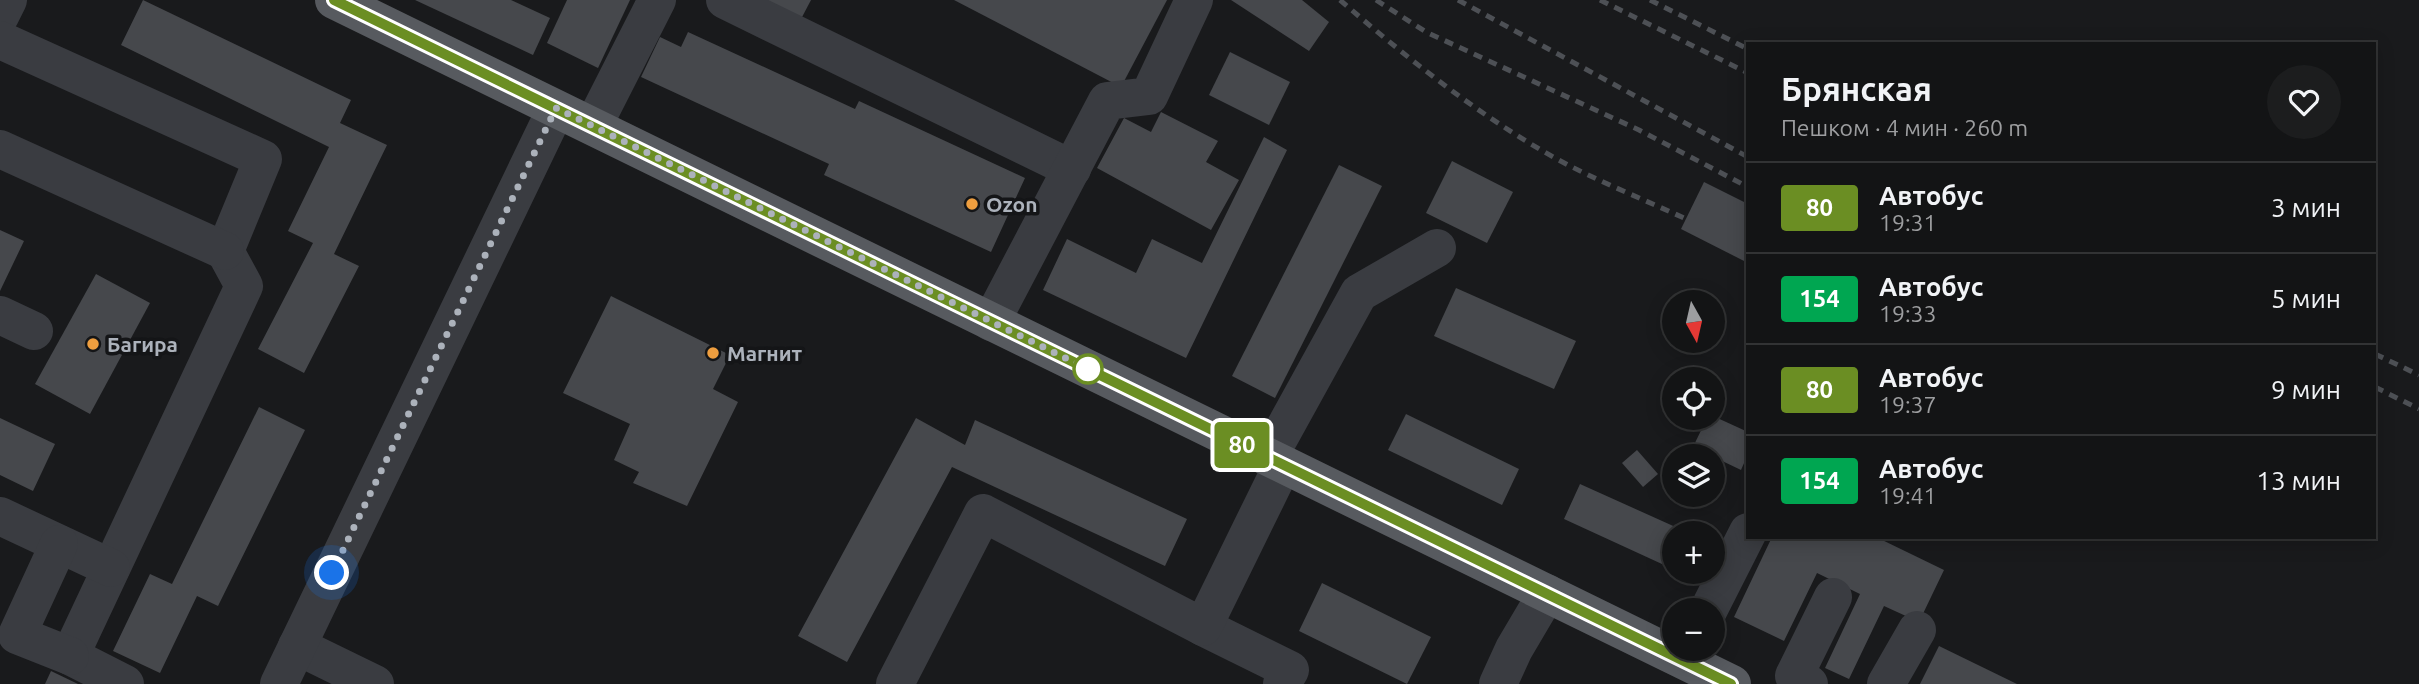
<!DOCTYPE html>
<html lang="ru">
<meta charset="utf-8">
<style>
:root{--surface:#131415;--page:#1c1d1e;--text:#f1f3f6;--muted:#9d9ea0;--line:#323334}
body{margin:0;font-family:Ubuntu,sans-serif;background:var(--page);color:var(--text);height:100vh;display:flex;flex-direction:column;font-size:26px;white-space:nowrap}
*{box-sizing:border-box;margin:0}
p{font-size:23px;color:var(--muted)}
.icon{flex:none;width:38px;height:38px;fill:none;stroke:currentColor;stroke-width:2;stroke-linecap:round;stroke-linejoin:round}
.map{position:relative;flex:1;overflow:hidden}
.side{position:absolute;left:1746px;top:42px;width:630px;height:497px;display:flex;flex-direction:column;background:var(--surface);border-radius:0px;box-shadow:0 4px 18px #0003,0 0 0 2px var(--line)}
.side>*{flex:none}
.badge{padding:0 14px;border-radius:5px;font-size:24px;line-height:46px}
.needle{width:46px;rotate:172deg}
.fabs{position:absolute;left:1662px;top:290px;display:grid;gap:14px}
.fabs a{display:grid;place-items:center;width:63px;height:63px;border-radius:50%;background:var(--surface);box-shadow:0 4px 18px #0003,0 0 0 2px var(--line);font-size:35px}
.you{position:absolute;width:35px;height:35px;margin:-18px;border:5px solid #fff;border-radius:50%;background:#1a73e8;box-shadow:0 0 0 10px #1a73e833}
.map>.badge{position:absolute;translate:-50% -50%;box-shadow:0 0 0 4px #fff}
.round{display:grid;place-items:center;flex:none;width:74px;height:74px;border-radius:37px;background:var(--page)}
.overview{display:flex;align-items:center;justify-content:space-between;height:119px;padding:0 35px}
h1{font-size:33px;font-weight:700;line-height:52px}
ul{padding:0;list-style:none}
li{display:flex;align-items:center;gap:21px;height:91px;padding:0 35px;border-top:2px solid var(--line)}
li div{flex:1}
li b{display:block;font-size:26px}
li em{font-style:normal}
li .badge{min-width:77px;font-weight:700;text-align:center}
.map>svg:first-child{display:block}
.building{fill:#46484c}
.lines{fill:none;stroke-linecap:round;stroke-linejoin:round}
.minor{stroke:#3a3c41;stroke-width:38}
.major{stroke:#575a5f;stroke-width:38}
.rail{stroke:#4d5055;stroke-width:5;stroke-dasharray:9 7;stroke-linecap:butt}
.line-casing{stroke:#fff;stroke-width:16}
.line{stroke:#6b8e23;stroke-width:10}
.walk{stroke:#acb2bb;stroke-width:7;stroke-dasharray:0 12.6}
.poi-dot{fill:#ee9e3f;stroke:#141517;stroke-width:2.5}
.stop-dot{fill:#fff;stroke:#6b8e23;stroke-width:3.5}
.labels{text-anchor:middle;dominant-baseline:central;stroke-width:7;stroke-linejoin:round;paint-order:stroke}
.poi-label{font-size:21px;font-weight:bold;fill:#acb2bb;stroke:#141517;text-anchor:start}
</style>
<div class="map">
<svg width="2419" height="684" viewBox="0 0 2419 684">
<rect width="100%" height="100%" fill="#191a1c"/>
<g class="building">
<path d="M 143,0 L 351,100 L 340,123 L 387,145 L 334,254 L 359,266 L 304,373 L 258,349 L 313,243 L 288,231 L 329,147 L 121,45 Z"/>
<path d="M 415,0 L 511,0 L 550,18 L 533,55 Z"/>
<path d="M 567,0 L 630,0 L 598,68 L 547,43 Z"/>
<path d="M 765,0 L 811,0 L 801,19 Z"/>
<path d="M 954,0 L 1167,0 L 1121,87 Z"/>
<path d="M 1231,0 L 1302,0 L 1329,22 L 1309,51 Z"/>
<path d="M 688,32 L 855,109 L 859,101 L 1025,178 L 991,252 L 824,175 L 829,164 L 641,77 L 660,37 L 681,47 Z"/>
<path d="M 1230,52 L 1290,82 L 1269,125 L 1209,95 Z"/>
<path d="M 1161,112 L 1218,141 L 1206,162 L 1239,180 L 1211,230 L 1097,168 L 1124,118 L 1151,132 Z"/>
<path d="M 1264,137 L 1287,150 L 1186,358 L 1043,290 L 1067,239 L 1136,273 L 1152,239 L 1202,263 Z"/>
<path d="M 1452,161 L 1513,192 L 1487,243 L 1426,213 Z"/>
<path d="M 1339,165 L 1382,186 L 1275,398 L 1232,376 Z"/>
<path d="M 1704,182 L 1748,204 L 1748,263 L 1681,229 Z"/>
<path d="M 0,230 L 24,241 L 0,291 Z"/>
<path d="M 96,274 L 150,303 L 90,414 L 35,384 Z"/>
<path d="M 1456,288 L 1576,341 L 1554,389 L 1434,336 Z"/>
<path d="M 611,296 L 730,355 L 713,389 L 738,402 L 687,506 L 633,483 L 639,472 L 614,460 L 630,424 L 563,393 Z"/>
<path d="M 259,407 L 305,430 L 218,606 L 197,596 L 160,673 L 113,651 L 150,574 L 172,584 Z"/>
<path d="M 1406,414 L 1519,469 L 1502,505 L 1388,450 Z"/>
<path d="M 1713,416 L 1748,432 L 1748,454 L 1741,470 L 1693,447 L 1707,418 L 1713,418 Z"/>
<path d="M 0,418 L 55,444 L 33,491 L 0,475 Z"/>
<path d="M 916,418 L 965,445 L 975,420 L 1187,519 L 1165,566 L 952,467 L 847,662 L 798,636 Z"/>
<path d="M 1637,450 L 1658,474 L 1643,487 L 1622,463 Z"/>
<path d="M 1580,484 L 1691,534 L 1675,534 L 1675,570 L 1564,519 Z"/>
<path d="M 1772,537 L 1876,537 L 1944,570 L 1919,622 L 1884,606 L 1849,679 L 1825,668 L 1860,594 L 1817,573 L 1784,641 L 1734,617 Z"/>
<path d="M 1322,583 L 1431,637 L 1407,684 L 1299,631 Z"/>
<path d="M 1939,646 L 2017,684 L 1920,684 Z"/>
<path d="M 51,671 L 78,684 L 45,684 Z"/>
</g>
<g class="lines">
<g class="minor">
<path d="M 725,0 L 1072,169"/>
<path d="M 0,16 L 8,0"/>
<path d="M 0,40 L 263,159 L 225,251 L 244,286 L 70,656 L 125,684"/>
<path d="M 593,126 L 657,0"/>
<path d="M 0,149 L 225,251"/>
<path d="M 0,315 L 34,331"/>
<path d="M 991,322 L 1107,101 L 1149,96 L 1194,0"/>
<path d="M 1268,458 L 1359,293 L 1437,248"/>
<path d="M 0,516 L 111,568"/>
<path d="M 59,544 L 17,635 L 70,656"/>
<path d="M 1708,611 L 1748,532"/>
<path d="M 1203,627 L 1290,670 L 1282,684"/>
<path d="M 297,646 L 375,684"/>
<path d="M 279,684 L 556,109"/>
<path d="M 895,684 L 983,513 L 1203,627 L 1283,464"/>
<path d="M 1498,684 L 1514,649 L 1547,593"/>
<path d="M 1809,684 L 1794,676 L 1833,597"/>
<path d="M 1886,684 L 1917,630"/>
</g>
<path class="major" d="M 334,0 L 1732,684"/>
<g class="rail">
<path d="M 1340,0 C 1407,58 1478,115 1555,158 C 1597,181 1643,199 1686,219"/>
<path d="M 1376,0 L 1426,32 L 1639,130 L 1748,187"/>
<path d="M 1458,0 L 1748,157"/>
<path d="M 1600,0 L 1748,73"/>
<path d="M 1650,0 L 1748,49"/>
<path d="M 2375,354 L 2419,375"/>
<path d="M 2375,387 L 2419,409"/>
</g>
</g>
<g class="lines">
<g class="line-casing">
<path id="line" d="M 334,0 L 1731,684"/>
</g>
<use href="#line" class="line"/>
<path class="walk" d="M 332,573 L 556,108 L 1088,369"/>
</g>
<g class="poi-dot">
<circle cx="972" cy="204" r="7"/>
<circle cx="93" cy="344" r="7"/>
<circle cx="713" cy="353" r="7"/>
</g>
<circle class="stop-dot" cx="1088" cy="369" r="14"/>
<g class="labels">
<g class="poi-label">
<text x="986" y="204">Ozon</text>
<text x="107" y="344">Багира</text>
<text x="727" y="353">Магнит</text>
</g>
</g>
</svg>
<div class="fabs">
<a><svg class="needle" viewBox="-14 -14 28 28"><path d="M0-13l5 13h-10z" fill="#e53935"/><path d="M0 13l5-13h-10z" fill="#9d9ea0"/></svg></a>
<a><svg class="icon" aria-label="locate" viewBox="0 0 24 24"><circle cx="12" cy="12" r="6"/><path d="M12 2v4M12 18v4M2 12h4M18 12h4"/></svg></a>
<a><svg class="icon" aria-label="layers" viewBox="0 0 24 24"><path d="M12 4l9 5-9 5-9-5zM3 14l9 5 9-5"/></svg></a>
<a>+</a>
<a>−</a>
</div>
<div class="you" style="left:332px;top:573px"></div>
<b class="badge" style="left:1242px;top:445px;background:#6b8e23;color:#fff">80</b>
<section class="side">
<div class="overview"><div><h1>Брянская</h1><p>Пешком · 4 мин · 260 m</p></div><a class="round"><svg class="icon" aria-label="heart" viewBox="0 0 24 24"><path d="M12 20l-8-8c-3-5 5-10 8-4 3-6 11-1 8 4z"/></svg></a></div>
<ul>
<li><span class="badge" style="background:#6b8e23;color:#fff">80</span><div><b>Автобус</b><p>19:31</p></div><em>3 мин</em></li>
<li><span class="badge" style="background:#00a651;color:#fff">154</span><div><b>Автобус</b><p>19:33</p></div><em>5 мин</em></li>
<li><span class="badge" style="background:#6b8e23;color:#fff">80</span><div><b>Автобус</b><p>19:37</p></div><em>9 мин</em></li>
<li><span class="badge" style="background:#00a651;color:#fff">154</span><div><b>Автобус</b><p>19:41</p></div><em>13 мин</em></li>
</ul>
</section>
</div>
